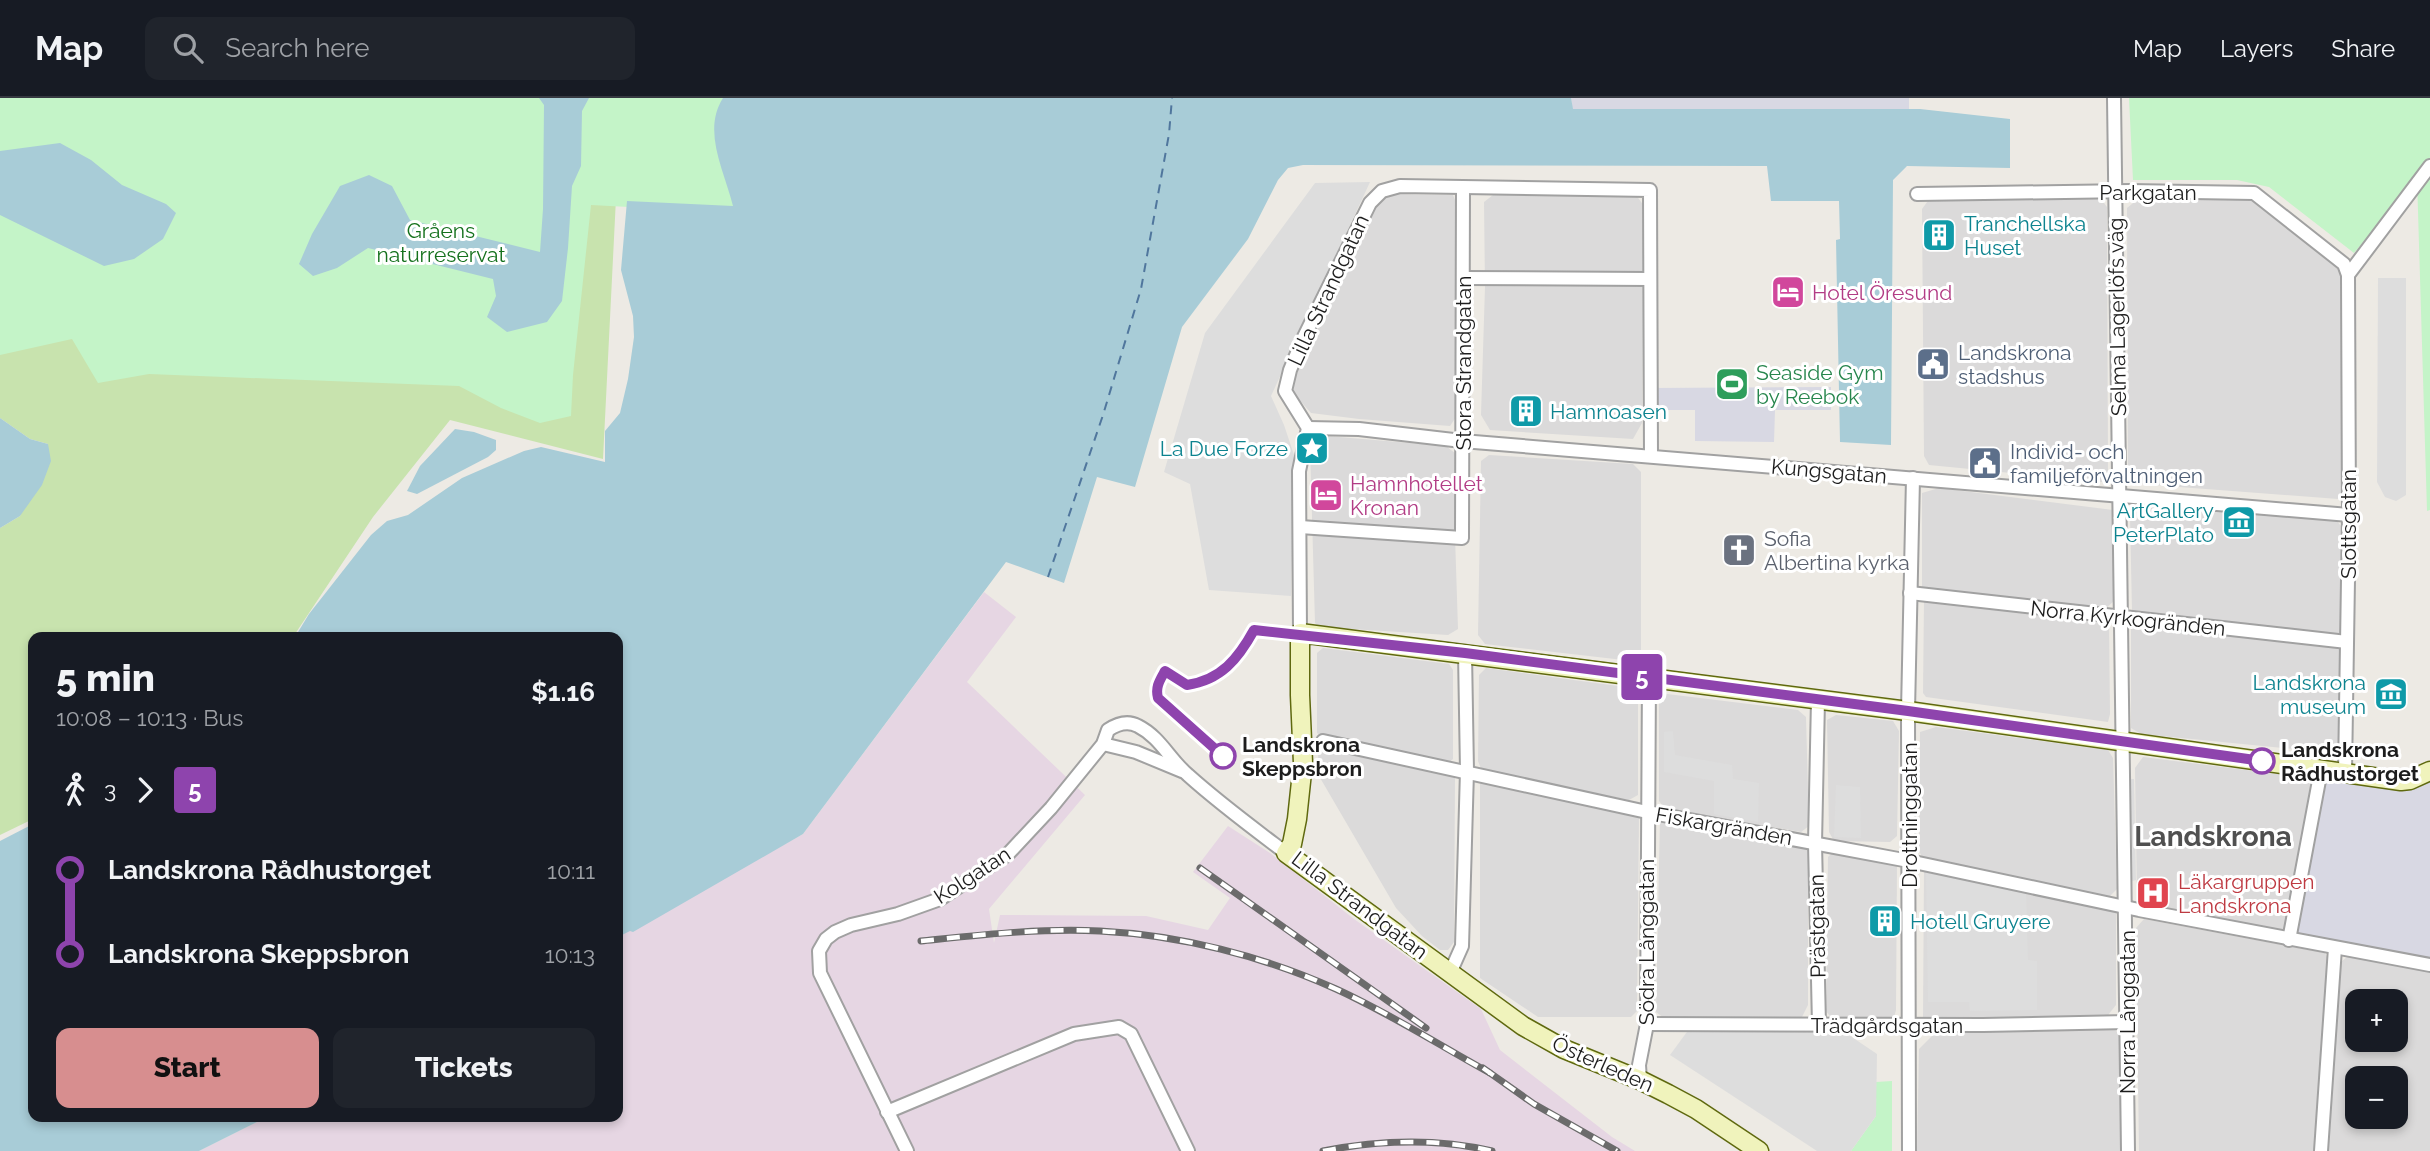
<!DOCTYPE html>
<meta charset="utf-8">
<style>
:root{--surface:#171b24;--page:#20242c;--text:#f1f3f6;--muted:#9ea1a6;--line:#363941;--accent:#d78e8f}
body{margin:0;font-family:Raleway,sans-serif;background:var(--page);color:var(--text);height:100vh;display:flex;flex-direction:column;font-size:26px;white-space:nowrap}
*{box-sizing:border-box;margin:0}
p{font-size:23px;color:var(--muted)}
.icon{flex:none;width:38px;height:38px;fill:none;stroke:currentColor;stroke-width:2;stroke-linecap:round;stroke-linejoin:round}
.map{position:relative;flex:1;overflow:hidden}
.sheet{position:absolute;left:28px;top:534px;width:595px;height:490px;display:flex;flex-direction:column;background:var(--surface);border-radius:14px;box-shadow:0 4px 10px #0003}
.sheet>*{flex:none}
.badge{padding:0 14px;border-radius:5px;font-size:24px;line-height:46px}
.controls{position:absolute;left:2345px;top:891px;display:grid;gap:14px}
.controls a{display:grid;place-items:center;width:63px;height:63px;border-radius:14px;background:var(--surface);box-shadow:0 4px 10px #0003;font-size:35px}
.map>.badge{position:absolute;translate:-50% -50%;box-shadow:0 0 0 4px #fff}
.legs{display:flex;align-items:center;gap:10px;height:77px;padding:0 28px;font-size:23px}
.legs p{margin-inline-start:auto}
.summary{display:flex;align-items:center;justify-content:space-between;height:119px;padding:0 28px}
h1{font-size:38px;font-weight:800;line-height:52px}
.button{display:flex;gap:14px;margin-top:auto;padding:14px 28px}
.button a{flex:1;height:80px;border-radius:14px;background:var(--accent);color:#111;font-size:28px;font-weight:800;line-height:80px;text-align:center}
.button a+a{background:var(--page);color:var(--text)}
ul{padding:0 28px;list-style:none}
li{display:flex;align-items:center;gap:24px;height:84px;font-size:26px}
li i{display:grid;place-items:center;width:10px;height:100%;margin:0 9px;background:currentColor}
li i::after{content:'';width:18px;height:18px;margin:-9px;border:5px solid;border-radius:50%;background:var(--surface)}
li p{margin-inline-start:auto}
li:first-child i{background:linear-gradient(#0000 50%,currentColor 0)}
li:last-child i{background:linear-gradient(currentColor 50%,#0000 0)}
header{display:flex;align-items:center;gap:42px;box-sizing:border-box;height:98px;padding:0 35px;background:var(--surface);border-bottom:2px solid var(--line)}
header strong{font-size:33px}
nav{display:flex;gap:38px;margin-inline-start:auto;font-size:24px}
.search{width:490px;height:63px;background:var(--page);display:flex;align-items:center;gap:18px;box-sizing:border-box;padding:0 24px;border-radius:14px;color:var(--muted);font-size:26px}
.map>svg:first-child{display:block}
.residential{fill:#dbdada;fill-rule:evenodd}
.industrial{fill:#e6d6e3}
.grass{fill:#c8e3ae}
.park{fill:#c4f4c8}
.parking{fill:#ddd}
.plaza{fill:#d8d8e3}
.water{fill:#a8ccd7}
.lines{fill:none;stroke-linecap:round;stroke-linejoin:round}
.ferry{stroke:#50769d;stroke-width:2;stroke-dasharray:9 7;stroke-linecap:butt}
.street-casing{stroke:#a1a1a1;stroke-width:16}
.secondary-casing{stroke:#5f690f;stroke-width:21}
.street{stroke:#fff;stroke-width:12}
.secondary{stroke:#f0f3bc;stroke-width:18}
.rail-casing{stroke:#6b6b6b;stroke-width:7}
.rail{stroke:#fff;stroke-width:4.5;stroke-dasharray:13;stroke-linecap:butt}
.line-1-casing{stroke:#fff;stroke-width:16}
.line-1{stroke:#8e44ad;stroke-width:10}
.stop-1-dot{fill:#fff;stroke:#8e44ad;stroke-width:3.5}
.labels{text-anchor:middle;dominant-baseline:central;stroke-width:6;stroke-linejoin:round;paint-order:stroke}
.street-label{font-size:21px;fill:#1d1d1d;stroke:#fff}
.culture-label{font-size:21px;fill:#0d838f;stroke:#fff;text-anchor:start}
.park-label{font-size:21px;fill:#15711d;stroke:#fff}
.hotel-label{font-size:21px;fill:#b23c85;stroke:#fff;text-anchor:start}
.service-label{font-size:21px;fill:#4e5e75;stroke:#fff;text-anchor:start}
.leisure-label{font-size:21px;fill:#27864d;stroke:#fff;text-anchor:start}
.worship-label{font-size:21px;fill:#5b616d;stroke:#fff;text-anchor:start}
.stop-label{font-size:21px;font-weight:bold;fill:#1d1d1d;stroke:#fff;text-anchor:start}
.health-label{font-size:21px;fill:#be3a42;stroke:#fff;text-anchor:start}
.district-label{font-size:28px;font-weight:bold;fill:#505050;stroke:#fff}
</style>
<header>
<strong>Map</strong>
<div class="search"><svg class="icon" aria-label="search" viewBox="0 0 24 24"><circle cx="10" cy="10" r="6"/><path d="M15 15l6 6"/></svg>Search here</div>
<nav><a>Map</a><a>Layers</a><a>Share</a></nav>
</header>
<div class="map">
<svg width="2430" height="1053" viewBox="0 0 2430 1053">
<rect width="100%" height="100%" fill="#edeae4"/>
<g class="residential">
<path d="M 1389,96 L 1453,97 L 1457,107 L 1458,316 L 1450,328 L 1359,321 L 1311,315 L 1289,290 L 1377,106 Z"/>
<path d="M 1493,97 L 1636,97 L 1644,108 L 1642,325 L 1633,341 L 1490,332 L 1481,317 L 1485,189 L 1484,104 Z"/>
<path d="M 1930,100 L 2101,101 L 2107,109 L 2108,375 L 2102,384 L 1929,367 L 1924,358 L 1922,111 Z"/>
<path d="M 2138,101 L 2254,101 L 2345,173 L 2345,391 L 2338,401 L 2140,386 L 2128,372 L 2127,110 Z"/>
<path d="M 1327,338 L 1446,348 L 1456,356 L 1455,438 L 1458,531 L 1448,537 L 1319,529 L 1315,525 L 1310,348 Z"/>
<path d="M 1489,357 L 1633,366 L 1641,374 L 1641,554 L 1632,563 L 1485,546 L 1478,537 L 1481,363 Z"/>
<path d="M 1939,390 L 2113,412 L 2115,502 L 2103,513 L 1922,491 L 1922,395 Z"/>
<path d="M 2143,406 L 2337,423 L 2345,433 L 2343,533 L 2335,540 L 2132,514 L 2130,417 Z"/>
<path d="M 1924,502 L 2106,520 L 2109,525 L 2110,616 L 2108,624 L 1926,599 L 1923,595 Z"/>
<path d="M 2139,525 L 2342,549 L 2339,652 L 2335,655 L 2141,636 L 2131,630 L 2131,529 Z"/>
<path d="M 1323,550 L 1449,566 L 1453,572 L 1453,661 L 1448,665 L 1325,640 L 1317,635 L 1317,555 Z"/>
<path d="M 1486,570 L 1633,590 L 1638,597 L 1638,697 L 1629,702 L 1482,673 L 1478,663 L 1479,577 Z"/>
<path d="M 1667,596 L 1798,612 L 1806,619 L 1809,728 L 1801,734 L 1665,711 L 1659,703 L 1659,602 Z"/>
<path d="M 1836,617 L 1893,623 L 1899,633 L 1897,738 L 1890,744 L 1834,743 L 1829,734 L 1827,622 Z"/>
<path d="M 1936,629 L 2108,652 L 2113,660 L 2117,791 L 2109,799 L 1924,763 L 1919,753 L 1920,634 Z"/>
<path d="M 1329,646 L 1450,671 L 1455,679 L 1454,844 L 1448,852 L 1440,852 L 1422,838 L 1396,810 L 1319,678 L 1318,653 Z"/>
<path d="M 2143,659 L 2309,680 L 2314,688 L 2288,830 L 2278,833 L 2144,805 L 2137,799 L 2135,670 Z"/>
<path d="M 1487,681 L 1639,718 L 1637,913 L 1631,919 L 1538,919 L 1480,880 L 1480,684 Z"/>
<path d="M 1660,721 L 1800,747 L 1808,753 L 1808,907 L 1802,919 L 1664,920 L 1656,914 Z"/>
<path d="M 1835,752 L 1893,763 L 1897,767 L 1896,912 L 1894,919 L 1833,922 L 1826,913 L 1828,759 Z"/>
<path d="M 1926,770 L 2116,813 L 2116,907 L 2108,917 L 1927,921 L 1923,919 L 1924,773 Z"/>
<path d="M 2144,821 L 2325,855 L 2331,866 L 2317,1053 L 2139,1053 L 2136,830 Z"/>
<path d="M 2347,859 L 2430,872 L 2430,1053 L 2326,1053 L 2341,864 ZM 2357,903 L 2396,903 L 2396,942 L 2357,942 ZM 2357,980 L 2396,980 L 2396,1018 L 2357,1018 Z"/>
<path d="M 1940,930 L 2114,930 L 2122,941 L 2122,1053 L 1917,1053 L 1919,951 Z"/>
</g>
<path class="industrial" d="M 984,494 L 1016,519 L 967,584 L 1085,697 L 989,811 L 994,845 L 1000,817 L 1146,818 L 1208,832 L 1230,800 L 1193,774 L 1228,728 L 1270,755 L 1354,821 L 1481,911 L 1500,952 L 1612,1039 L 1635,1053 L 199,1053 L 267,1019 L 618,1018 L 618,839 L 803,736 Z"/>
<path class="grass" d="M 0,0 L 572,88 L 616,100 L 603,361 L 450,322 L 373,419 L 293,539 L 33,539 L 33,721 L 0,737 L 0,430 L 20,418 L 48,346 L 30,341 L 0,320 Z"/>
<g class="park">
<path d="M 0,0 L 731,0 L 740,110 L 686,112 L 591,107 L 573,277 L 571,318 L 540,325 L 501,310 L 459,288 L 149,276 L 98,285 L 72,241 L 0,257 Z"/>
<path d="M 2129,0 L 2430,0 L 2430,412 L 2427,413 L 2417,80 L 2354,155 L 2269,89 L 2237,82 L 2133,82 Z"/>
<path d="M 1892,983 L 1892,1053 L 1851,1053 L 1876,1018 L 1876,984 Z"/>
</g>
<g class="parking">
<path d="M 1370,84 L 1271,298 L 1284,327 L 1294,357 L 1291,498 L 1209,492 L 1190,386 L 1164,374 L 1205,235 L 1315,85 Z"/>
<path d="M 2378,180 L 2406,180 L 2406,397 L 2396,403 L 2385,399 L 2377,384 Z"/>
<path d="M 1673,633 L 1675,657 L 1732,667 L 1733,681 L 1759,685 L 1758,724 L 1714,716 L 1714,683 L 1664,674 L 1664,634 Z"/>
<path d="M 2130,681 L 2134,681 L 2136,782 L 2132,783 Z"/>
<path d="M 1836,687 L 1860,689 L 1861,740 L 1834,739 Z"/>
<path d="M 1926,773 L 2026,793 L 2028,862 L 2037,863 L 2037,912 L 1970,913 L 1969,904 L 1928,904 Z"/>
<path d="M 1692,927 L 1834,927 L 1877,956 L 1876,1018 L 1851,1053 L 1817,1053 L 1670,957 Z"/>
</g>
<g class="plaza">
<path d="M 1571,0 L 1909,0 L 1909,12 L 1572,11 Z"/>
<path d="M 1831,289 L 1831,312 L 1775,312 L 1774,344 L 1695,343 L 1695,312 L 1651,312 L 1651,290 Z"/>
<path d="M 2321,672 L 2425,676 L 2430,683 L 2430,867 L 2289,842 Z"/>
</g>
<g class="water">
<path d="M 539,0 L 589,0 L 582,13 L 581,68 L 572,88 L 568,150 L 562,203 L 547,224 L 507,234 L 487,219 L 496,198 L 493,181 L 368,150 L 337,170 L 313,178 L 299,166 L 312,136 L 340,88 L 369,77 L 392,88 L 410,122 L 540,154 L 543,111 L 544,7 Z"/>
<path d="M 723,0 L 1571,0 L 1573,11 L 1920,11 L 2010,21 L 2010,70 L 1907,68 L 1893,82 L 1891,347 L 1840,344 L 1836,142 L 1840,141 L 1839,103 L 1771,103 L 1767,68 L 1303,67 L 1288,70 L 1278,82 L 1248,141 L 1182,229 L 1135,389 L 1097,379 L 1064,485 L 1006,464 L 803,736 L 633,834 L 630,833 L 618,839 L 618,539 L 295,539 L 309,516 L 371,437 L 387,423 L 408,417 L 462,380 L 524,353 L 541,349 L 605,364 L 605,333 L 620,315 L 628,281 L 634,239 L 633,218 L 621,172 L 627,103 L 733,108 C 724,72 702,33 723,0 Z"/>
<path d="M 60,45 L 91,62 L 122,87 L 166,106 L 176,115 L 163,141 L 134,161 L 104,168 L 0,117 L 0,53 Z"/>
<path d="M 0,320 L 30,341 L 48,346 L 51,363 L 42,387 L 20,418 L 0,430 Z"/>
<path d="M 455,331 L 474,334 L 496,342 L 496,352 L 488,359 L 417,396 L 407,393 L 420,368 Z"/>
<path d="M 33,726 L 33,1018 L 267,1019 L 199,1053 L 0,1053 L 0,743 Z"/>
</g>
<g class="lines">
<path class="ferry" d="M 1048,479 L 1103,317 L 1141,191 L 1169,36 L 1172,0"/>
<g class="street-casing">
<g id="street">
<path d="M 2114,0 L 2128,1053"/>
<path d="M 1917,96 L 2130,93 L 2254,95 L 2344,166 L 2348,177 L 2349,417 L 2345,675"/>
<path d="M 2348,177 L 2430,68"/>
<path d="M 1463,180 L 1650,181"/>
<path d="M 1308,330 L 1359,331 L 1462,343 L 2349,417"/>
<path d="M 1300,429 L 1462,440 L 1463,90"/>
<path d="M 1910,495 L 2347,544"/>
<path d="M 1300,535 L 1299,373 L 1308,330 L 1285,293 L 1290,272 L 1302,243 L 1370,105 L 1382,93 L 1400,88 L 1650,92 L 1651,357"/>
<path d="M 1818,602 L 1815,745 L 1819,927"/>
<path d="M 1323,643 L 1647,714 L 1909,763 L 2139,812 L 2430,867"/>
<path d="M 1103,646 L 1136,654 L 1182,673"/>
<path d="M 2289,842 L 2321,672"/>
<path d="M 1450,875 L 1462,848 L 1467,673 L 1465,555"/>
<path d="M 1647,926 L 1983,927 L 2127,924"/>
<path d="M 1640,982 L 1639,967 L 1647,926 L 1649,579"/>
<path d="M 887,1014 L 1074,936 L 1119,929 L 1131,936 L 1188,1053"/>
<path d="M 907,1053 L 820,875 L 819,853 L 826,841 L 835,834 L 851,827 L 898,816 L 940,801 L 1008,756 L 1051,710 L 1103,646 L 1108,632 C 1117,626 1127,622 1138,628 C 1160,639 1170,662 1188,677 C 1219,705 1253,730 1286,755"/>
<path d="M 1909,1053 L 1908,613 L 1913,380"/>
<path d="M 2321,1053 L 2335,850"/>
</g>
</g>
<g class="secondary-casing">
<path id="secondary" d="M 1759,1053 L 1696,1011 L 1668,996 L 1640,982 L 1564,951 L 1523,928 L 1286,755 L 1292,746 L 1297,721 L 1303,665 L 1300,597 L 1300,535 L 1908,613 L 2401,683 L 2410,682 L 2430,673"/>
</g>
<use href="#street" class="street"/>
<use href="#secondary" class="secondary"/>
<g class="rail-casing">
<g id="rail">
<path d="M 1200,770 L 1426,930"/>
<path d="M 921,843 C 980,837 1040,830 1100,833 C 1180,837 1263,858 1336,891 C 1389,915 1439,947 1490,975"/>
<path d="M 1483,970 L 1534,1006 L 1617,1053"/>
<path d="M 1323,1053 C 1379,1042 1436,1040 1492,1053"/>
</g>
</g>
<use href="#rail" class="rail"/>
</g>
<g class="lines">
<g class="line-1-casing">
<path id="line-1" d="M 1223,658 L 1158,600 C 1155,589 1160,582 1165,573 L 1187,587 C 1221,582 1238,561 1254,532 L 1465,555 L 1908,613 L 2262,663"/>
</g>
<use href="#line-1" class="line-1"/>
</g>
<defs>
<g id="building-square" transform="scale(1.75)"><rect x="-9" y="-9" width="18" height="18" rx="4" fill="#0f9aa8" stroke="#fff"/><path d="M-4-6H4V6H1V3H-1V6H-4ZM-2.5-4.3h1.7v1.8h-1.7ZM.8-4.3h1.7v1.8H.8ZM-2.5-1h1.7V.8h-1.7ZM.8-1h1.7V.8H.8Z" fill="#fff"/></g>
<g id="hotel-square" transform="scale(1.75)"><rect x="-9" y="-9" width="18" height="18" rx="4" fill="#d1479c" stroke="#fff"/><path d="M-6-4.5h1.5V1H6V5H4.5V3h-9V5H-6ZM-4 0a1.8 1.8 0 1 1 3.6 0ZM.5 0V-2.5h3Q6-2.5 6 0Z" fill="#fff"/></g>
<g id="civic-square" transform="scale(1.75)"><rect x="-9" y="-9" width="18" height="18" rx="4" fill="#5c6f8a" stroke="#fff"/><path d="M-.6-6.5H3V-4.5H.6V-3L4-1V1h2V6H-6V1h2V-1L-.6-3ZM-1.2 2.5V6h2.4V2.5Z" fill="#fff"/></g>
<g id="stadium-square" transform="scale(1.75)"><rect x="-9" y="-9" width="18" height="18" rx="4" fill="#2e9e5b" stroke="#fff"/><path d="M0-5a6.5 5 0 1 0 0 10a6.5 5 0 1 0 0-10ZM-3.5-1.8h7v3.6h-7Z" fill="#fff"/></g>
<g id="sight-square" transform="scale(1.75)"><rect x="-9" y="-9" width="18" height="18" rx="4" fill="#0f9aa8" stroke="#fff"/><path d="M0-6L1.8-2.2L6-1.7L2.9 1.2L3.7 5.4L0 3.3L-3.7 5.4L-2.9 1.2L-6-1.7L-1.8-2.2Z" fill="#fff"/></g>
<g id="museum-square" transform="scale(1.75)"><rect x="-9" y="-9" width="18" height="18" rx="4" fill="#0f9aa8" stroke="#fff"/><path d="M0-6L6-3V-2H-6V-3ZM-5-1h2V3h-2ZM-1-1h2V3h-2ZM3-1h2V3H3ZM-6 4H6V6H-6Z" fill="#fff"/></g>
<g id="church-square" transform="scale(1.75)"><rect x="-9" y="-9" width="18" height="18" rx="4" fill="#6b7280" stroke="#fff"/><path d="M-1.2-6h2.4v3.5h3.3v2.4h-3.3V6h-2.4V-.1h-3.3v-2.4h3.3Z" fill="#fff"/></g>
<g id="hospital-square" transform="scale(1.75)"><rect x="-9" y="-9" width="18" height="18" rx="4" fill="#e0444e" stroke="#fff"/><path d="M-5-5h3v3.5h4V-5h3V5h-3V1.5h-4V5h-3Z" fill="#fff"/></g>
</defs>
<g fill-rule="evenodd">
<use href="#building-square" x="1939" y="137"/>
<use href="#hotel-square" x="1788" y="194"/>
<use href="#civic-square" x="1933" y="266"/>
<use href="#stadium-square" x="1732" y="286"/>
<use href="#building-square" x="1526" y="313"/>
<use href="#sight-square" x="1312" y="350"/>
<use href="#civic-square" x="1985" y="365"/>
<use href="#hotel-square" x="1326" y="397"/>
<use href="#museum-square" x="2239" y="424"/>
<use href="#church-square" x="1739" y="452"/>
<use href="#museum-square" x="2391" y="596"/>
<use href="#hospital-square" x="2153" y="795"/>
<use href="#building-square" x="1885" y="823"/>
</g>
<g class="stop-1-dot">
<circle cx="1223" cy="658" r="12"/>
<circle cx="2262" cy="663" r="12"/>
</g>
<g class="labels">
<g class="street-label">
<text x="2148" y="94">Parkgatan</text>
<text transform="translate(1328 192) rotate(-65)">Lilla Strandgatan</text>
<text transform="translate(2117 219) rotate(-91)">Selma Lagerlöfs väg</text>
<text transform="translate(1463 265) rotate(-90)">Stora Strandgatan</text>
<text transform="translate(1829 373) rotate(5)">Kungsgatan</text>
<text transform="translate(2348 426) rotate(-90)">Slottsgatan</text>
<text transform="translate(2128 520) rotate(6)">Norra Kyrkogränden</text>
<text transform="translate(1909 717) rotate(-90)">Drottninggatan</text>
<text transform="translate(1724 728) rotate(10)">Fiskargränden</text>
<text transform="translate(972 777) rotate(-33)">Kolgatan</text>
<text transform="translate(1360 807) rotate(37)">Lilla Strandgatan</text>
<text transform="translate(1817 828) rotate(-91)">Prästgatan</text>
<text transform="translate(1646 844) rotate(-90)">Södra Långgatan</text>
<text transform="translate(2127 914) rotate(-90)">Norra Långgatan</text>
<text x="1887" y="927">Trädgårdsgatan</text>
<text transform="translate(1603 966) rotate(24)">Österleden</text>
</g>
<g class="culture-label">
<text x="1964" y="125">Tranchellska<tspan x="1964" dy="24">Huset</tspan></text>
<text x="1550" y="313">Hamnoasen</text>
<text x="1288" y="350" text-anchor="end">La Due Forze</text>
<text x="2214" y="412" text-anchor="end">ArtGallery<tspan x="2214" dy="24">PeterPlato</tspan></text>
<text x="2366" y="584" text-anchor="end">Landskrona<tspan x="2366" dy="24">museum</tspan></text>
<text x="1910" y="823">Hotell Gruyere</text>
</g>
<g class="park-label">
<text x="441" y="132">Gråens<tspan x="441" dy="24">naturreservat</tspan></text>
</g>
<g class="hotel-label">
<text x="1812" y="194">Hotel Öresund</text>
<text x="1350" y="385">Hamnhotellet<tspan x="1350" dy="24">Kronan</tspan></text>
</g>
<g class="service-label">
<text x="1958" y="254">Landskrona<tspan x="1958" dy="24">stadshus</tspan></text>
<text x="2010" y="353">Individ- och<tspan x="2010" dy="24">familjeförvaltningen</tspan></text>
</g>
<g class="leisure-label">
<text x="1756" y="274">Seaside Gym<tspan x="1756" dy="24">by Reebok</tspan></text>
</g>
<g class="worship-label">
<text x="1764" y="440">Sofia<tspan x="1764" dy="24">Albertina kyrka</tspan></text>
</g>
<g class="stop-label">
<text x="1242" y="646">Landskrona<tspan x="1242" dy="24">Skeppsbron</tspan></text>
<text x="2281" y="651">Landskrona<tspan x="2281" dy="24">Rådhustorget</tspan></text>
</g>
<g class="health-label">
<text x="2178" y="783">Läkargruppen<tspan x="2178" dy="24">Landskrona</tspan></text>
</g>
<g class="district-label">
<text x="2213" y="738">Landskrona</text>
</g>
</g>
</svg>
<div class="controls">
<a>+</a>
<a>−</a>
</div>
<b class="badge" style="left:1642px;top:579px;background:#8e44ad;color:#fff">5</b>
<section class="sheet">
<div class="summary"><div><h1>5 min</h1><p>10:08 – 10:13 · Bus</p></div><b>$1.16</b></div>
<div class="legs"><svg class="icon" aria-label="walk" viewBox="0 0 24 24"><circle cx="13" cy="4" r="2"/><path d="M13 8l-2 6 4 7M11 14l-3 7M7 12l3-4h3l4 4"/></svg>3<svg class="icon" aria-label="forward" viewBox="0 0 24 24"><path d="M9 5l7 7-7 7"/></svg><b class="badge" style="background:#8e44ad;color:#fff">5</b></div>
<ul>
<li><i style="color:#8e44ad"></i><b>Landskrona Rådhustorget</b><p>10:11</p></li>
<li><i style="color:#8e44ad"></i><b>Landskrona Skeppsbron</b><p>10:13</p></li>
</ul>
<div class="button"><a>Start</a><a>Tickets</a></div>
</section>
</div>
